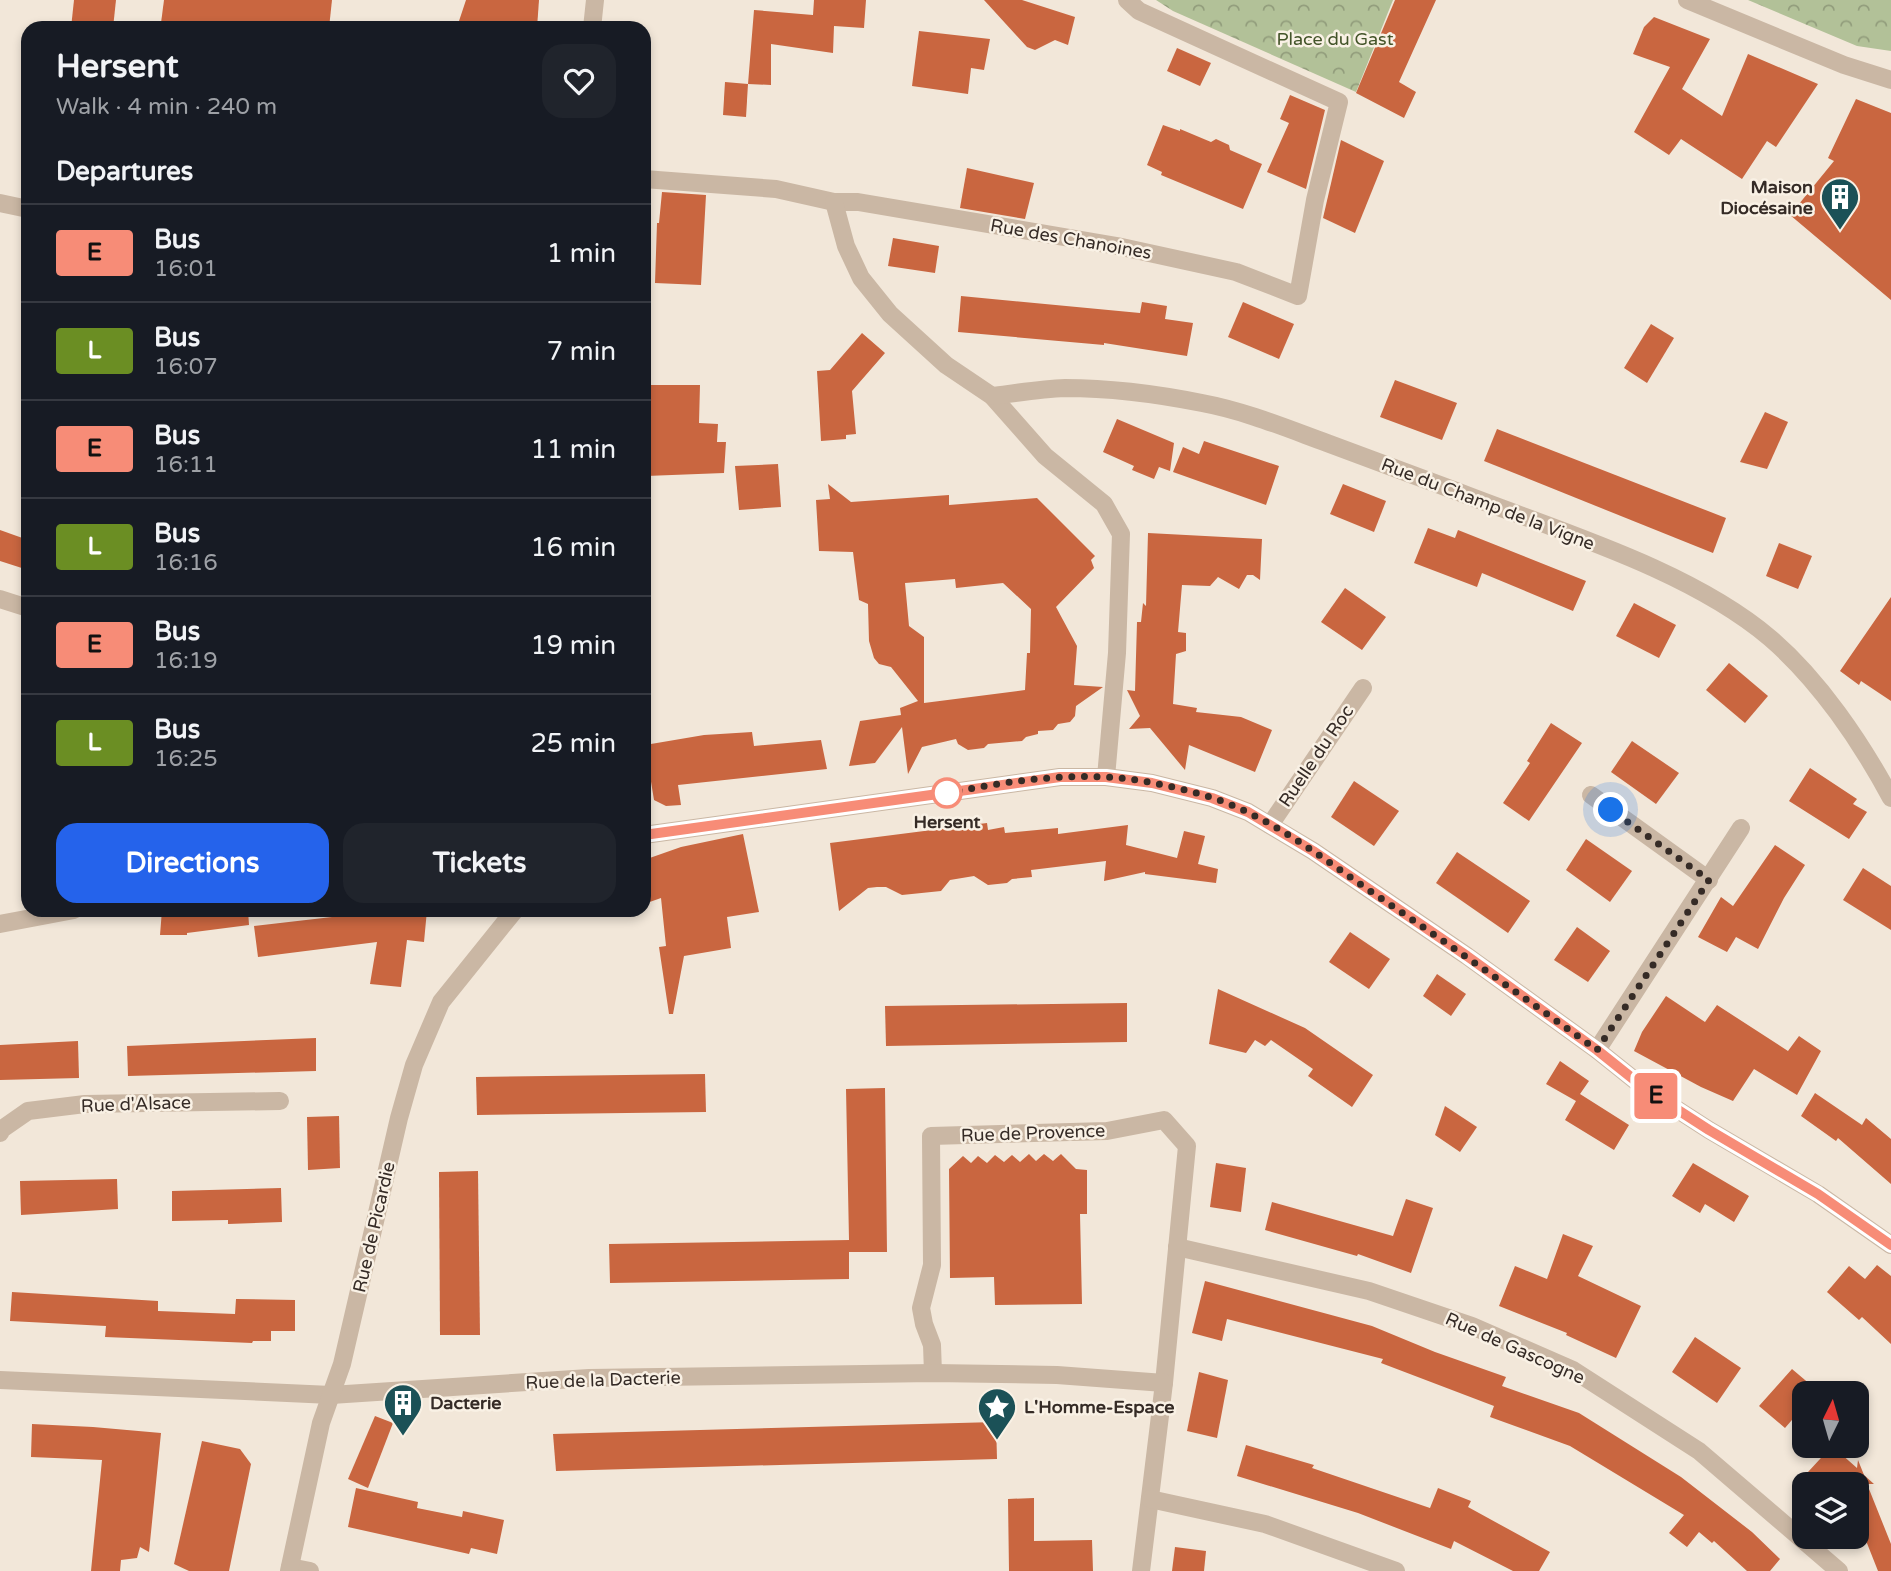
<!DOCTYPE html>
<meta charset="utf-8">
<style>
:root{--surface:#171b24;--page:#20242c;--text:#f1f3f6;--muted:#9ea1a6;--line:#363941;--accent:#2563eb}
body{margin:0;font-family:"Varela Round",sans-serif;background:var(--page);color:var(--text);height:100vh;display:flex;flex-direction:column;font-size:26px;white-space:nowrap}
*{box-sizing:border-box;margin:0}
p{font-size:23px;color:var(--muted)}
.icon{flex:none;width:38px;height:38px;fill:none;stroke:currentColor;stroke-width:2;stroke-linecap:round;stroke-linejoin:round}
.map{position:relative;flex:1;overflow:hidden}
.side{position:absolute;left:21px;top:21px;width:630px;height:896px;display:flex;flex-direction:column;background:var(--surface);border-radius:21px;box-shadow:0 4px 10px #0003}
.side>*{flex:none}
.badge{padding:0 14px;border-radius:5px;font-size:24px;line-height:46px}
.needle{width:46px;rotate:5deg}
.buttons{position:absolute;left:1792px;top:1381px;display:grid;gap:14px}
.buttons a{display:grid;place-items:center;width:77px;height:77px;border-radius:14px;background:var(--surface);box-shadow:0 4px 10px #0003;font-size:35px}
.you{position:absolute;width:35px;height:35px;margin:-18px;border:5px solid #fff;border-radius:50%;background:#1a73e8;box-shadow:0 0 0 10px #1a73e833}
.map>.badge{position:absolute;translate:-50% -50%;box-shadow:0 0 0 4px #fff}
h2{padding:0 35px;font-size:26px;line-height:63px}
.round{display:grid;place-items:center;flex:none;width:74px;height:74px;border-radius:21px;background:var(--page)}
.head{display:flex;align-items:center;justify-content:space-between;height:119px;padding:0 35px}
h1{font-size:33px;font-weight:800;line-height:52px}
.primary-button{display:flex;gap:14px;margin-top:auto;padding:14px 35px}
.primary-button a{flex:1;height:80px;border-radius:21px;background:var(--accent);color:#fff;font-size:28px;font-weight:800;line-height:80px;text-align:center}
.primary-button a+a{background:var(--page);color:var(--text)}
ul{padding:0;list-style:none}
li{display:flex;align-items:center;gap:21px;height:98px;padding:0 35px;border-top:2px solid var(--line)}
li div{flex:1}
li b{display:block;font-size:26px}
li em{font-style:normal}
li .badge{min-width:77px;font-weight:700;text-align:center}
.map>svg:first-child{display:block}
.park{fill:url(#park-crowns)}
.building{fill:#c96640;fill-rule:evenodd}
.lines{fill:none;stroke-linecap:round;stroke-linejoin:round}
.minor{stroke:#cab7a4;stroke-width:18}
.line-casing{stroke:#fff;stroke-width:16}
.line{stroke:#f78c77;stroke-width:10}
.walk{stroke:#352b26;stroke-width:7;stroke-dasharray:0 12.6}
.stop-dot{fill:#fff;stroke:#f78c77;stroke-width:3.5}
.labels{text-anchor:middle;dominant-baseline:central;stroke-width:5;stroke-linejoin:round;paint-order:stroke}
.park-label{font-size:18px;fill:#435429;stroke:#f9f1e5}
.poi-label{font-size:18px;font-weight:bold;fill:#352b26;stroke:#f9f1e5;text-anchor:start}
.street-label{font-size:18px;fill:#352b26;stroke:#f9f1e5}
.stop-label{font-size:18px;font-weight:bold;fill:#352b26;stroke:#f9f1e5}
</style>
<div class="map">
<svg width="1891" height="1571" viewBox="0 0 1891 1571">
<defs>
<pattern id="park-crowns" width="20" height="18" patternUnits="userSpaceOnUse" patternTransform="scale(1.75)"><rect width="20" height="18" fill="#b2c198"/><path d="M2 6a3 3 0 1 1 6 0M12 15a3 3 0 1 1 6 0" fill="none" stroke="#929d7c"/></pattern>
</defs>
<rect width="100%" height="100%" fill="#f2e7d9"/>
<g class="park">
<path d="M 1156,0 L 1393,0 L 1356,92 L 1173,11 Z"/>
<path d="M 1748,0 L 1891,0 L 1891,51 L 1857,46 Z"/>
</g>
<g class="building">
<path d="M 74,0 L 116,0 L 113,28 L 71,28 Z"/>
<path d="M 164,0 L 332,0 L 329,28 L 199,28 L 161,23 Z"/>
<path d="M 466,0 L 539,0 L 537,28 L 484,28 L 459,21 Z"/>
<path d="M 814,0 L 866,0 L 864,28 L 834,26 L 833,53 L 771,44 L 771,85 L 748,84 L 754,10 L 813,15 Z"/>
<path d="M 984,0 L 1022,0 L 1075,17 L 1068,45 L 1055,40 L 1035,50 L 1027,47 Z"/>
<path d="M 1395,0 L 1436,0 L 1399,82 L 1416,92 L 1404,118 L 1356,93 Z"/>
<path d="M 1654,17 L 1710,39 L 1682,89 L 1722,116 L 1748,54 L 1818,84 L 1776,147 L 1767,141 L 1742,179 L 1681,139 L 1669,155 L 1634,132 L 1670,67 L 1633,54 L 1644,27 Z"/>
<path d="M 919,31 L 990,39 L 984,70 L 971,68 L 968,94 L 912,86 Z"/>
<path d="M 1177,48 L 1211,63 L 1200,86 L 1167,71 Z"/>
<path d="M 725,82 L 748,84 L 746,117 L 723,115 Z"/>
<path d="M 1290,95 L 1325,110 L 1306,189 L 1267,172 L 1289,123 L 1280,119 Z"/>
<path d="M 1856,99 L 1891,113 L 1891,300 L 1790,215 L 1834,161 L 1828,158 Z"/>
<path d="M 1163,125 L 1180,131 L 1180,129 L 1211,142 L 1216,139 L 1229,145 L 1230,150 L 1262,164 L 1243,209 L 1161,175 L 1162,172 L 1147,165 Z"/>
<path d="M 1341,140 L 1384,161 L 1355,233 L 1323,218 Z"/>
<path d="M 967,168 L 1034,183 L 1025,219 L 960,208 Z"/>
<path d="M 662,192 L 706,195 L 701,285 L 655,283 L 657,223 L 659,223 Z"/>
<path d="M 893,238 L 939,246 L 935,273 L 888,266 Z"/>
<path d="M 961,296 L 1140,313 L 1142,302 L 1167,306 L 1165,319 L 1193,323 L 1187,356 L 1104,343 L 1104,345 L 958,332 Z"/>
<path d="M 1243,302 L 1294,324 L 1279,359 L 1228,337 Z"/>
<path d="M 1651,324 L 1674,338 L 1647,383 L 1624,368 Z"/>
<path d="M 862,333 L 885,353 L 852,391 L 856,434 L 846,435 L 846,439 L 821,441 L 817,371 L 830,370 Z"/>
<path d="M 1395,380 L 1457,403 L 1442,440 L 1380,417 Z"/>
<path d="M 644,385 L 700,385 L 699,423 L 718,424 L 717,442 L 726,442 L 724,473 L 646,476 Z"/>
<path d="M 1765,412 L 1788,422 L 1767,469 L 1740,462 Z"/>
<path d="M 1117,419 L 1174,443 L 1170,471 L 1159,467 L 1154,479 L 1132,470 L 1134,466 L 1103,452 Z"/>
<path d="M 1497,429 L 1726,518 L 1713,553 L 1484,461 Z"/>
<path d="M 1204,441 L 1279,466 L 1266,505 L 1173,472 L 1183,447 L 1199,454 Z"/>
<path d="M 778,464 L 781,507 L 739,510 L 735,466 Z"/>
<path d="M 828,484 L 851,502 L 949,495 L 949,505 L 1037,498 L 1095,556 L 1091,560 L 1094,568 L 1056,607 L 1077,646 L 1074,685 L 1103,687 L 1076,706 L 1075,716 L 1070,722 L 1058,724 L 1053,730 L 1038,731 L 1038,734 L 1026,737 L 1022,741 L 988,744 L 984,748 L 968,750 L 958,744 L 956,739 L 922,747 L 908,774 L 902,727 L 875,763 L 849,766 L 860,721 L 901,715 L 900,708 L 918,701 L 891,667 L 879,664 L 874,658 L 869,641 L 868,604 L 859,600 L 853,552 L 819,551 L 816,500 L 830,499 ZM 955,579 L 956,588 L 1003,583 L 1031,609 L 1030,653 L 1027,653 L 1025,690 L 924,703 L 924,637 L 909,626 L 905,583 Z"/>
<path d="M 1343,484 L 1386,501 L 1374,532 L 1330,514 Z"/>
<path d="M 1428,528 L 1455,538 L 1458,530 L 1586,581 L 1573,611 L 1482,573 L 1477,587 L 1414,563 Z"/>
<path d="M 0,530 L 28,540 L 28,570 L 0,561 Z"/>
<path d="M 1148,533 L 1262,539 L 1260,580 L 1253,575 L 1247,575 L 1239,589 L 1218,577 L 1210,586 L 1182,585 L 1178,632 L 1186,633 L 1186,651 L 1176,654 L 1173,704 L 1197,708 L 1196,712 L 1241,717 L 1272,730 L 1255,772 L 1189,745 L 1185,770 L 1150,728 L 1129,729 L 1140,716 L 1127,690 L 1135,691 L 1137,622 L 1141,622 L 1143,603 L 1146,606 Z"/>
<path d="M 1779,543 L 1812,556 L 1798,589 L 1766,576 Z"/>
<path d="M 1345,588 L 1386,617 L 1362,650 L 1321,622 Z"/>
<path d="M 1891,597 L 1891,701 L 1861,681 L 1859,685 L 1840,671 Z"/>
<path d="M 1634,603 L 1676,625 L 1659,658 L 1616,636 Z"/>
<path d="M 1729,663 L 1768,696 L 1745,723 L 1706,690 Z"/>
<path d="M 1551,723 L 1582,743 L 1529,821 L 1503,803 L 1530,763 L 1527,761 Z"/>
<path d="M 752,732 L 754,746 L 821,740 L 827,769 L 678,785 L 681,805 L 666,806 L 654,800 L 645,745 L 704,735 Z"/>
<path d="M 1632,741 L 1679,773 L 1656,804 L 1611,772 Z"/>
<path d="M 1810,768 L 1857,799 L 1853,804 L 1867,812 L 1849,839 L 1789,801 Z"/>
<path d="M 1354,781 L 1399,811 L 1374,846 L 1331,817 Z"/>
<path d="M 987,823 L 988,830 L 1004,827 L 1005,833 L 1058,828 L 1058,834 L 1128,825 L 1126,845 L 1177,858 L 1184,831 L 1205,836 L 1198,864 L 1218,869 L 1216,883 L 1145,874 L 1145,872 L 1104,881 L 1106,861 L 1031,870 L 1032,877 L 1012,879 L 1007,883 L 988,885 L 974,876 L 950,880 L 941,891 L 902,895 L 886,887 L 877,887 L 868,888 L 839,911 L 830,843 Z"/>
<path d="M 743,834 L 759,912 L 727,917 L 731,948 L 684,956 L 673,1014 L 669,1014 L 659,947 L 666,946 L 661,898 L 644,904 L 644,860 L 681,847 Z"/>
<path d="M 1586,839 L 1632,871 L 1610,902 L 1566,870 Z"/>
<path d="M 1775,845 L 1805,865 L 1784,898 L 1758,949 L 1736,937 L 1727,952 L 1698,937 L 1721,897 L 1733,906 Z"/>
<path d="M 1457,852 L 1530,901 L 1508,933 L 1436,883 Z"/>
<path d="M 1863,868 L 1891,886 L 1891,930 L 1843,900 Z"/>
<path d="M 162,910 L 248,910 L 249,925 L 187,933 L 187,935 L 160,935 Z"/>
<path d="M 358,910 L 427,910 L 424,942 L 407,940 L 401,987 L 370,984 L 377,942 L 258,957 L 254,926 L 358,914 Z"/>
<path d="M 1577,927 L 1610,951 L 1588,982 L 1554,960 Z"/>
<path d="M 1350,932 L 1390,959 L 1369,989 L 1329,962 Z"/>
<path d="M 1437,974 L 1466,994 L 1451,1016 L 1423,996 Z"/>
<path d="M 1218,989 L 1305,1028 L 1373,1075 L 1352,1107 L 1308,1076 L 1313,1069 L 1271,1040 L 1265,1046 L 1255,1040 L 1246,1053 L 1209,1044 Z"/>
<path d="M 1666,996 L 1705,1022 L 1717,1005 L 1788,1051 L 1799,1036 L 1821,1051 L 1797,1095 L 1754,1069 L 1733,1101 L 1701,1087 L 1634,1051 L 1642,1032 Z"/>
<path d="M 1127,1003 L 1127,1042 L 886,1046 L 885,1006 Z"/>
<path d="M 316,1038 L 316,1071 L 128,1076 L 127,1046 Z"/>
<path d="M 78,1041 L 79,1078 L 0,1080 L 0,1045 Z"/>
<path d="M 1560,1061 L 1589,1081 L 1580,1094 L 1629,1125 L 1614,1150 L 1565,1120 L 1576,1101 L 1546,1084 Z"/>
<path d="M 705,1074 L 706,1112 L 477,1115 L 476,1077 Z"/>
<path d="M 885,1088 L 887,1252 L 849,1252 L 849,1279 L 610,1283 L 609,1244 L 849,1240 L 846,1089 Z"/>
<path d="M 1815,1093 L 1862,1125 L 1866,1118 L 1891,1139 L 1891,1184 L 1838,1138 L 1836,1141 L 1801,1116 Z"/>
<path d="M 1445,1106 L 1477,1127 L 1460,1152 L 1435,1135 Z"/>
<path d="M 339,1116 L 340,1168 L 308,1170 L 307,1117 Z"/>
<path d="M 1029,1154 L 1036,1161 L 1044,1154 L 1053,1161 L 1061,1154 L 1076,1169 L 1087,1170 L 1087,1214 L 1080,1214 L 1082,1304 L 995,1305 L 994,1277 L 950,1278 L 949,1169 L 963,1156 L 971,1163 L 978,1156 L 987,1163 L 995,1155 L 1004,1162 L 1012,1155 L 1020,1162 Z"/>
<path d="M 1216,1163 L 1246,1168 L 1241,1212 L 1210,1207 Z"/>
<path d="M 1693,1163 L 1749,1196 L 1734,1222 L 1705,1204 L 1700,1213 L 1672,1196 Z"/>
<path d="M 478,1171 L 480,1335 L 440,1335 L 439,1172 Z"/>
<path d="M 117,1179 L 118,1209 L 21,1215 L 20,1181 Z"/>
<path d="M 281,1188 L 282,1222 L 228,1224 L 228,1220 L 172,1221 L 172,1191 Z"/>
<path d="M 1406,1199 L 1433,1208 L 1411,1273 L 1358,1254 L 1357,1256 L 1265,1230 L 1272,1202 L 1393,1236 Z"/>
<path d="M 1563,1234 L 1593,1246 L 1578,1276 L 1641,1306 L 1616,1358 L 1566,1335 L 1567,1333 L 1499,1306 L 1515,1266 L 1547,1279 Z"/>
<path d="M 1877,1265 L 1891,1276 L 1891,1344 L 1862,1317 L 1859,1320 L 1827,1292 L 1849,1266 L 1865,1279 Z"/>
<path d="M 1205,1281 L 1372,1326 L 1435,1352 L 1506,1377 L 1502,1386 L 1579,1413 L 1681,1477 L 1752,1532 L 1780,1559 L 1770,1571 L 1747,1571 L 1714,1541 L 1712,1543 L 1699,1532 L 1687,1547 L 1669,1533 L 1684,1515 L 1570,1446 L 1490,1417 L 1494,1406 L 1381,1363 L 1383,1359 L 1227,1319 L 1222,1341 L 1192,1333 Z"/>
<path d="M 12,1292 L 158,1301 L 158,1311 L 235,1314 L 236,1299 L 295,1300 L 295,1331 L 271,1331 L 271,1341 L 253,1341 L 252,1343 L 105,1337 L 106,1326 L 10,1321 Z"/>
<path d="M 1695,1337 L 1741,1368 L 1717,1403 L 1672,1372 Z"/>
<path d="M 1792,1369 L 1818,1391 L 1816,1393 L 1804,1393 L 1804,1406 L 1785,1428 L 1759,1406 Z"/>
<path d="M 1199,1372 L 1228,1380 L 1217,1438 L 1187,1431 Z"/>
<path d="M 375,1416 L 393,1423 L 368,1488 L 348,1479 Z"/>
<path d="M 996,1422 L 997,1459 L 556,1471 L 553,1434 Z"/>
<path d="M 32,1424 L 93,1427 L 161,1433 L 149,1552 L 140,1547 L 137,1558 L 121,1560 L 120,1571 L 91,1571 L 102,1460 L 31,1457 Z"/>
<path d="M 202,1441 L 240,1449 L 251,1464 L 229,1571 L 189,1571 L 174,1564 Z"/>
<path d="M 1246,1445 L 1314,1465 L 1312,1468 L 1430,1508 L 1438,1488 L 1471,1501 L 1468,1507 L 1550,1552 L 1539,1571 L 1513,1571 L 1454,1541 L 1451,1549 L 1358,1513 L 1237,1476 Z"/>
<path d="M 1832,1446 L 1857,1468 L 1858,1460 L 1864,1475 L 1874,1484 L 1867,1484 L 1891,1544 L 1891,1571 L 1878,1571 L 1857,1518 L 1857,1484 L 1820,1484 L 1808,1472 Z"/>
<path d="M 356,1488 L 418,1502 L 417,1508 L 462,1517 L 463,1511 L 504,1520 L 497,1554 L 471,1548 L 469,1554 L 348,1527 Z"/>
<path d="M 1034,1498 L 1034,1541 L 1092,1540 L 1093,1571 L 1009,1571 L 1008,1499 Z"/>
<path d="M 1175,1547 L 1206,1551 L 1204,1571 L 1172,1571 Z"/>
</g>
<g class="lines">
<g class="minor">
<path d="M 1687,0 L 1844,65 L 1891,80"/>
<path d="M 592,28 L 595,0"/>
<path d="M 644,179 L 776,189 L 834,202 L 858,202 L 1117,246 L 1236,272 L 1298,296 L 1315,200 L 1339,102 L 1139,11 L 1127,0"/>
<path d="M 834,202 L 846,246 L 861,278 L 890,314 L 946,365 L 992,396 L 1045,456 L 1104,504 L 1121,534 L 1117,653 L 1106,777"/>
<path d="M 0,203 L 28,209"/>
<path d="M 992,396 C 1016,393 1041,389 1065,388 C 1110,388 1157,394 1202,403 C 1245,411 1286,428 1327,443 C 1370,459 1413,475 1456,491 C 1555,530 1689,569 1770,638 C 1819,680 1861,742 1891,798"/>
<path d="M 0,599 L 28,608"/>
<path d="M 1591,795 L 1709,880"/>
<path d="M 1270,825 L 1363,688"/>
<path d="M 644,835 L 1060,777 L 1106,777 L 1152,783 L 1212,798 L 1248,812 L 1313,851 L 1467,956 L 1597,1050 L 1647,1090 L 1709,1130 L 1818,1194 L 1891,1245"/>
<path d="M 0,924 L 74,910"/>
<path d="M 1597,1050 L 1741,828"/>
<path d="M 0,1133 L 2,1129 L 28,1111 L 85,1104 L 280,1101"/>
<path d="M 1177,1247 L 1369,1291 L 1472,1326 L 1573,1370 L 1699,1451 L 1839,1571"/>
<path d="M 933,1373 L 932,1345 L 924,1324 L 921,1308 L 932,1265 L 931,1136 L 1107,1131 L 1164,1120 L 1187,1146 L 1164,1383 L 1141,1571"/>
<path d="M 0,1380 L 331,1395 L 589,1378 L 933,1373 L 1057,1375 L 1164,1383"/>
<path d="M 1150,1499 L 1265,1524 L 1396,1571"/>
<path d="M 290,1567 L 310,1571"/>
<path d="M 289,1571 L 321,1423 L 342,1364 L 399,1118 L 414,1065 L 441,1002 L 515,910"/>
</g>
</g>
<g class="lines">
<g class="line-casing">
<path id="line" d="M 644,835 L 1060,777 L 1106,777 L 1152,783 L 1212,798 L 1248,812 L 1313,851 L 1467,956 L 1597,1050 L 1647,1090 L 1709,1130 L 1818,1194 L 1891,1245"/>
</g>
<use href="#line" class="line"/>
<path class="walk" d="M 947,793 C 1014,780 1086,769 1153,783 C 1185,789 1220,798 1249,813 C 1296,836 1336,868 1379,897 C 1453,947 1525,998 1597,1050 L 1709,880 L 1611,810"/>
</g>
<defs>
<g id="building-pin" transform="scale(2.0125)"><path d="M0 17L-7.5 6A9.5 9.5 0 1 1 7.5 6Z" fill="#1b5157" stroke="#f9f1e5"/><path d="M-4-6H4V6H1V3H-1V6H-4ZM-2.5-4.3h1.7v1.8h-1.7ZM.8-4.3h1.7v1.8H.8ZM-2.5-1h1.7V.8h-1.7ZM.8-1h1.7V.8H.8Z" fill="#fff"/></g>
<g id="sight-pin" transform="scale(2.0125)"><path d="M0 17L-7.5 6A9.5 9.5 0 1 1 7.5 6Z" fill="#1b5157" stroke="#f9f1e5"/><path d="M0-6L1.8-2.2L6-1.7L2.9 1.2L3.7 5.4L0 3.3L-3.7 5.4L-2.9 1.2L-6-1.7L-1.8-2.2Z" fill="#fff"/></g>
</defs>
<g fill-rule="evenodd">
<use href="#building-pin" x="1840" y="197"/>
<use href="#building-pin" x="403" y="1403"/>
<use href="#sight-pin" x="997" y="1407"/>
</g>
<circle class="stop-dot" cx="947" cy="793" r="14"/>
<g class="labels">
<g class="park-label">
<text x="1335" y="39">Place du Gast</text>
</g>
<g class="poi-label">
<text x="1813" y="187" text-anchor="end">Maison<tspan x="1813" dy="21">Diocésaine</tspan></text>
<text x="430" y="1403">Dacterie</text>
<text x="1024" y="1407">L'Homme-Espace</text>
</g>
<g class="street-label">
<text transform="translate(1071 239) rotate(10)">Rue des Chanoines</text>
<text transform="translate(1488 504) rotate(21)">Rue du Champ de la Vigne</text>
<text transform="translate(1316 756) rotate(-56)">Ruelle du Roc</text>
<text transform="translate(136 1104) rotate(-2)">Rue d'Alsace</text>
<text transform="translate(1033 1133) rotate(-2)">Rue de Provence</text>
<text transform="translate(374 1227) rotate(-77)">Rue de Picardie</text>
<text transform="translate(1515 1348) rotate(24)">Rue de Gascogne</text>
<text transform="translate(603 1380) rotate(-2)">Rue de la Dacterie</text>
</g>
<g class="stop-label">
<text x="947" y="822">Hersent</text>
</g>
</g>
</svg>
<div class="buttons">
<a><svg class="needle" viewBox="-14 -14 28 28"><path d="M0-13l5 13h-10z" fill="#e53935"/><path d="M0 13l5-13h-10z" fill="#9ea1a6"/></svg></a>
<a><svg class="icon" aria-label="layers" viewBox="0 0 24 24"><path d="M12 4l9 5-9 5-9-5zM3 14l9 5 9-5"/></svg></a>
</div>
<div class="you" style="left:1611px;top:810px"></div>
<b class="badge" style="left:1656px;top:1096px;background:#f78c77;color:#111">E</b>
<section class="side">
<div class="head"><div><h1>Hersent</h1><p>Walk · 4 min · 240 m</p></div><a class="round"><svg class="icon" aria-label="heart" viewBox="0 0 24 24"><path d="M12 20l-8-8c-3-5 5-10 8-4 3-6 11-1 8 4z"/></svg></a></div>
<h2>Departures</h2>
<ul>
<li><span class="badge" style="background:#f78c77;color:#111">E</span><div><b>Bus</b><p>16:01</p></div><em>1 min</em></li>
<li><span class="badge" style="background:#6b8e23;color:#fff">L</span><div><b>Bus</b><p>16:07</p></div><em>7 min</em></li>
<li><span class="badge" style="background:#f78c77;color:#111">E</span><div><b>Bus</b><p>16:11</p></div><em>11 min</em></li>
<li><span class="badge" style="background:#6b8e23;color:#fff">L</span><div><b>Bus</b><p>16:16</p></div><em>16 min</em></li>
<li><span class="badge" style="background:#f78c77;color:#111">E</span><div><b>Bus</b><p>16:19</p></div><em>19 min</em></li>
<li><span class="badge" style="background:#6b8e23;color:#fff">L</span><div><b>Bus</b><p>16:25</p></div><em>25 min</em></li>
</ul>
<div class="primary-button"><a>Directions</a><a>Tickets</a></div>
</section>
</div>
